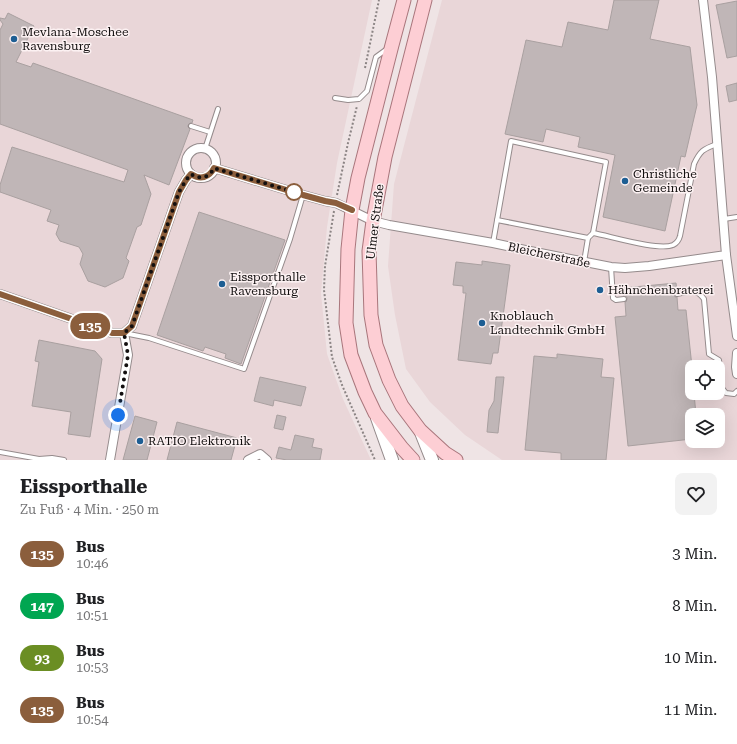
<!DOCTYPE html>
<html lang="de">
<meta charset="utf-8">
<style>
:root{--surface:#fff;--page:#f2f2f2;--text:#202124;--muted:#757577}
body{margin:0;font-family:"Roboto Serif",serif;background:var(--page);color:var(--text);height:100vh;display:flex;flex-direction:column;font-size:15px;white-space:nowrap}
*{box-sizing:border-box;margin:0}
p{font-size:13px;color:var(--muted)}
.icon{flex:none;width:22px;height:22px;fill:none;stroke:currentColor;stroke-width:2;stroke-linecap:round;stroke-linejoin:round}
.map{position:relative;height:460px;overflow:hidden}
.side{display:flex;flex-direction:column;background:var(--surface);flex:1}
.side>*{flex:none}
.badge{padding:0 8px;border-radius:13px;font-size:14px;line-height:26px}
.tools{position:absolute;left:685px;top:360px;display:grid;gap:8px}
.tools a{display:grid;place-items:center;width:40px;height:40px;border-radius:8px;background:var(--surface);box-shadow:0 4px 16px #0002;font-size:20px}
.you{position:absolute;width:20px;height:20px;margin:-10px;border:3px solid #fff;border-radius:50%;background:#1a73e8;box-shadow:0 0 0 6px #1a73e833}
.map>.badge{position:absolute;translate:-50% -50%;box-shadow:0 0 0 2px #fff}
.round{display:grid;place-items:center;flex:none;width:42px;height:42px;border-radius:8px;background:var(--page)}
.headline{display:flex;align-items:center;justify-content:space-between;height:68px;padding:0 20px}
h1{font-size:19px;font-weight:700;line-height:30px}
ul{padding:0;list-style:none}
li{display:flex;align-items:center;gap:12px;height:52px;padding:0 20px}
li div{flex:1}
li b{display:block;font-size:15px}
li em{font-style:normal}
li .badge{min-width:44px;font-weight:700;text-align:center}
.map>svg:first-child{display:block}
.built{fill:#e9d6d8;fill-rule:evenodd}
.building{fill:#c0b6b7;stroke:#a9a0a0}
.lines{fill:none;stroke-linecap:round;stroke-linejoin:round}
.lane-casing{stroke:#958b8c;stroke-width:6}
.street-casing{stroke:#958b8c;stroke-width:10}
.secondary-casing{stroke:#958b8c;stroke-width:14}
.primary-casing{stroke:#a9767c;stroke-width:15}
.path{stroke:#8b8484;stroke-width:2;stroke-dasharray:2 2;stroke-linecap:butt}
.lane{stroke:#fff;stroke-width:4}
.street{stroke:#fff;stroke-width:8}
.secondary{stroke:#fff;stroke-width:12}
.primary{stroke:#fdced4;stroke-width:13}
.line-casing{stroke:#fff;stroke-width:9}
.line{stroke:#8b5e3c;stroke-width:6}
.walk{stroke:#120f0f;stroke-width:4;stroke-dasharray:0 7.2}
.poi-dot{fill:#1d5e93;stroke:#fcf1f2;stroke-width:1.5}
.stop-dot{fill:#fff;stroke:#8b5e3c;stroke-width:2}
.labels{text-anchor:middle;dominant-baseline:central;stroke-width:3;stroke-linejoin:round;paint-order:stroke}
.poi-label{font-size:12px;fill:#120f0f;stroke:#fcf1f2;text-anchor:start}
.street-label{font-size:12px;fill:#120f0f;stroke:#fcf1f2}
</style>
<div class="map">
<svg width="737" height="460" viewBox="0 0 737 460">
<rect width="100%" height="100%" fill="#efe4e5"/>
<g class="built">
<path d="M 0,0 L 372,0 L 337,163 L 327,227 L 321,293 L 327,354 L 343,399 L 371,460 L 0,460 Z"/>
<path d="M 442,0 L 737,0 L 737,460 L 502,460 L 465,435 L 430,402 L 406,369 L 395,315 L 388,266 L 394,184 ZM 692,367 L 718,367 L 718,393 L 692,393 ZM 692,415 L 718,415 L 718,441 L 692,441 Z"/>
</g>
<g class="building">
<path d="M 614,0 L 659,0 L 650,39 L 690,47 L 697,105 L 685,157 L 681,156 L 665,231 L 603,217 L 615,155 L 578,147 L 580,137 L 546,129 L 543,142 L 505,134 L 526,40 L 562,47 L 568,22 L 608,30 Z"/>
<path d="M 737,1 L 737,56 L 727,58 L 716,5 Z"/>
<path d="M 8,13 L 34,26 L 16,62 L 31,67 L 33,63 L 193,120 L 192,123 L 190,123 L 188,125 L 188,127 L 190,129 L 169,185 L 144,175 L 151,194 L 141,225 L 137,227 L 126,258 L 129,261 L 123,278 L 105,287 L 88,281 L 80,264 L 83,254 L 79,247 L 60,241 L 56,234 L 59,225 L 47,221 L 51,210 L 0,192 L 0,185 L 12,147 L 124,182 L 128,170 L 0,124 L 0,30 L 3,24 L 0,20 L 0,18 L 5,19 Z"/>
<path d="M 737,83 L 737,100 L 729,102 L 726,86 Z"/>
<path d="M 199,212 L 285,240 L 241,364 L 225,358 L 226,354 L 205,347 L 203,351 L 157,335 Z"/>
<path d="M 482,261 L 510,265 L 498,353 L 493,353 L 491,364 L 458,360 L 466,293 L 463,293 L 463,286 L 453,285 L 456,262 L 482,265 Z"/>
<path d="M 676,283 L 677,291 L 674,292 L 674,294 L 675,297 L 677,297 L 678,310 L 686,310 L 692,367 L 692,393 L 694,393 L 696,415 L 692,415 L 692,439 L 628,446 L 615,317 L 626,316 L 625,302 L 626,302 L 627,299 L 627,297 L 624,296 L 623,288 Z"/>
<path d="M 39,340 L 95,351 L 102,359 L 90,437 L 68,434 L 71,412 L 32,406 L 39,362 L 35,361 Z"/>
<path d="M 557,354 L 603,359 L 601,377 L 614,378 L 606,460 L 561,460 L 561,453 L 525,450 L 534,356 L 557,358 Z"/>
<path d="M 260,377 L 306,387 L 301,406 L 274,400 L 273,406 L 254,401 Z"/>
<path d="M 496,377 L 504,377 L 498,433 L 487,432 L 489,410 L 494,401 Z"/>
<path d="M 277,415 L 286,417 L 283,430 L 274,428 Z"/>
<path d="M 135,416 L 157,422 L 147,460 L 123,460 Z"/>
<path d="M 177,422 L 237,438 L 231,460 L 167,460 Z"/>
<path d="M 295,435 L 314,439 L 312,447 L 322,449 L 320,460 L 287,460 L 276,458 L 279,447 L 291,450 Z"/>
</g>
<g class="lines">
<g class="lane-casing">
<g id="lane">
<path d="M 335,98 L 348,100 L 359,99 L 367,91 L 376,57 L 387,49"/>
<path d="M 191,126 L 210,132"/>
<path d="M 205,149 L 218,109"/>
<path d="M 724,219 L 737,217"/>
<path d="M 497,220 L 588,238"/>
<path d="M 593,233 C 610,236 658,251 673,245 C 677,243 679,240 680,236 L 694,164 C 700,151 703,149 717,144"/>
<path d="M 493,243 L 511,141 L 606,162 L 593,233 L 588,238 L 584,262"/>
<path d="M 611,267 L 613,298 L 616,300 L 624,299"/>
<path d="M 677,294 C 689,292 696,288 704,299 L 709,354 L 719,360 L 722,388 L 726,393 L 734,394 L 737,391"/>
<path d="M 124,333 L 149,338 L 244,369 L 290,239 L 303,195"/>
<path d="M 0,452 L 39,459 L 52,458 L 64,460"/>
</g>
</g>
<g class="street-casing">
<g id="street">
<circle cx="201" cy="163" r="15"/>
<path d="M 214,168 L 303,195 L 325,201 L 336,203 L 373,221 L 389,225 L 493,243 L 530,251 L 611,267 L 625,268 L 649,266 L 726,255 L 712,77 L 703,0"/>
<path d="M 726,255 L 737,336"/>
<path d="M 0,294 L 112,333 L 124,333 L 132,326 L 179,192 L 186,180 L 191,174"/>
<path d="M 737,353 L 736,367 L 737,374"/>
<path d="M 110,460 L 128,355 L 124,333"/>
<path d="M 248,460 L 260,454 L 267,460"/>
</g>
</g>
<g class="secondary-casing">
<g id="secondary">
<path d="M 377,418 L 392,460"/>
<path d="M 420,430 L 432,460"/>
</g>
</g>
<g class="primary-casing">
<g id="primary">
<path d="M 404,0 L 392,45 L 358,178 L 352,210 L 348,249 L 346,323 L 351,355 L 365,392 L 375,413 L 402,448 L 413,460"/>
<path d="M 425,0 L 385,157 L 373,221 L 369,251 L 371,315 L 376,345 L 389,380 L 402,406 L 420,430 L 445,453 L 456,460"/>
</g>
</g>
<g class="path">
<path d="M 365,68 L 379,0"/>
<path d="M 337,195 L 348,143 L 357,106"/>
<path d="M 334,211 L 325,266 L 324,290 L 332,357 L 342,385 L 375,460"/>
</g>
<use href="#lane" class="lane"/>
<use href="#street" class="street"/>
<use href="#secondary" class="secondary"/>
<use href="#primary" class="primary"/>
</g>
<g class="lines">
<g class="line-casing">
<path id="line" d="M 0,294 L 112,333 L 124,333 L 132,326 L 179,192 L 186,180 L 191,174 C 200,180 209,178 214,168 L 303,195 L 325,201 L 336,203 L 352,210"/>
</g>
<use href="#line" class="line"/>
<path class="walk" d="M 118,415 L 128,355 L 124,333 L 132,326 L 179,192 L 186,180 L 191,174 C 200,180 209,178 214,168 L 294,192"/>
</g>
<g class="poi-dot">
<circle cx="14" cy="39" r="4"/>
<circle cx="625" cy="181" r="4"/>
<circle cx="222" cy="284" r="4"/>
<circle cx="600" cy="290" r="4"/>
<circle cx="482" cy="323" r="4"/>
<circle cx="140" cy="441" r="4"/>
</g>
<circle class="stop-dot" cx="294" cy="192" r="8"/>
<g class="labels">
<g class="poi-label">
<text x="22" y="32">Mevlana-Moschee<tspan x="22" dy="14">Ravensburg</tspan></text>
<text x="633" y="174">Christliche<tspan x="633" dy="14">Gemeinde</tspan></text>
<text x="230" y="277">Eissporthalle<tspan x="230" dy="14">Ravensburg</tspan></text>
<text x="608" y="290">Hähnchenbraterei</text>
<text x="490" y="316">Knoblauch<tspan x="490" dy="14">Landtechnik GmbH</tspan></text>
<text x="148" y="441">RATIO Elektronik</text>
</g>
<g class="street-label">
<text transform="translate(375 222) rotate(-83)">Ulmer Straße</text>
<text transform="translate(549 255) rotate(12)">Bleicherstraße</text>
</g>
</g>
</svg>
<div class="tools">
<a><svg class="icon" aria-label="locate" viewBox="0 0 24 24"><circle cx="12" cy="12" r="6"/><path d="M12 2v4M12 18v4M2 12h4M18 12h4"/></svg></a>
<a><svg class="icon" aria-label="layers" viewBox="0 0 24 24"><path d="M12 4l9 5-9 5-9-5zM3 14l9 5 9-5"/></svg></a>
</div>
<div class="you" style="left:118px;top:415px"></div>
<b class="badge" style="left:90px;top:326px;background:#8b5e3c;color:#fff">135</b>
</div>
<section class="side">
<div class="headline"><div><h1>Eissporthalle</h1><p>Zu Fuß · 4 Min. · 250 m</p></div><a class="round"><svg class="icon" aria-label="heart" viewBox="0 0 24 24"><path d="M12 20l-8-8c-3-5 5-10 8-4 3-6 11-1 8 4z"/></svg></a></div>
<ul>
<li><span class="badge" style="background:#8b5e3c;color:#fff">135</span><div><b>Bus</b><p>10:46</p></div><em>3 Min.</em></li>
<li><span class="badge" style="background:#00a651;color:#fff">147</span><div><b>Bus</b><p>10:51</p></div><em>8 Min.</em></li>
<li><span class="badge" style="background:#6b8e23;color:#fff">93</span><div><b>Bus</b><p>10:53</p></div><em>10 Min.</em></li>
<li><span class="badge" style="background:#8b5e3c;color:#fff">135</span><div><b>Bus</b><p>10:54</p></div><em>11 Min.</em></li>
</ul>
</section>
